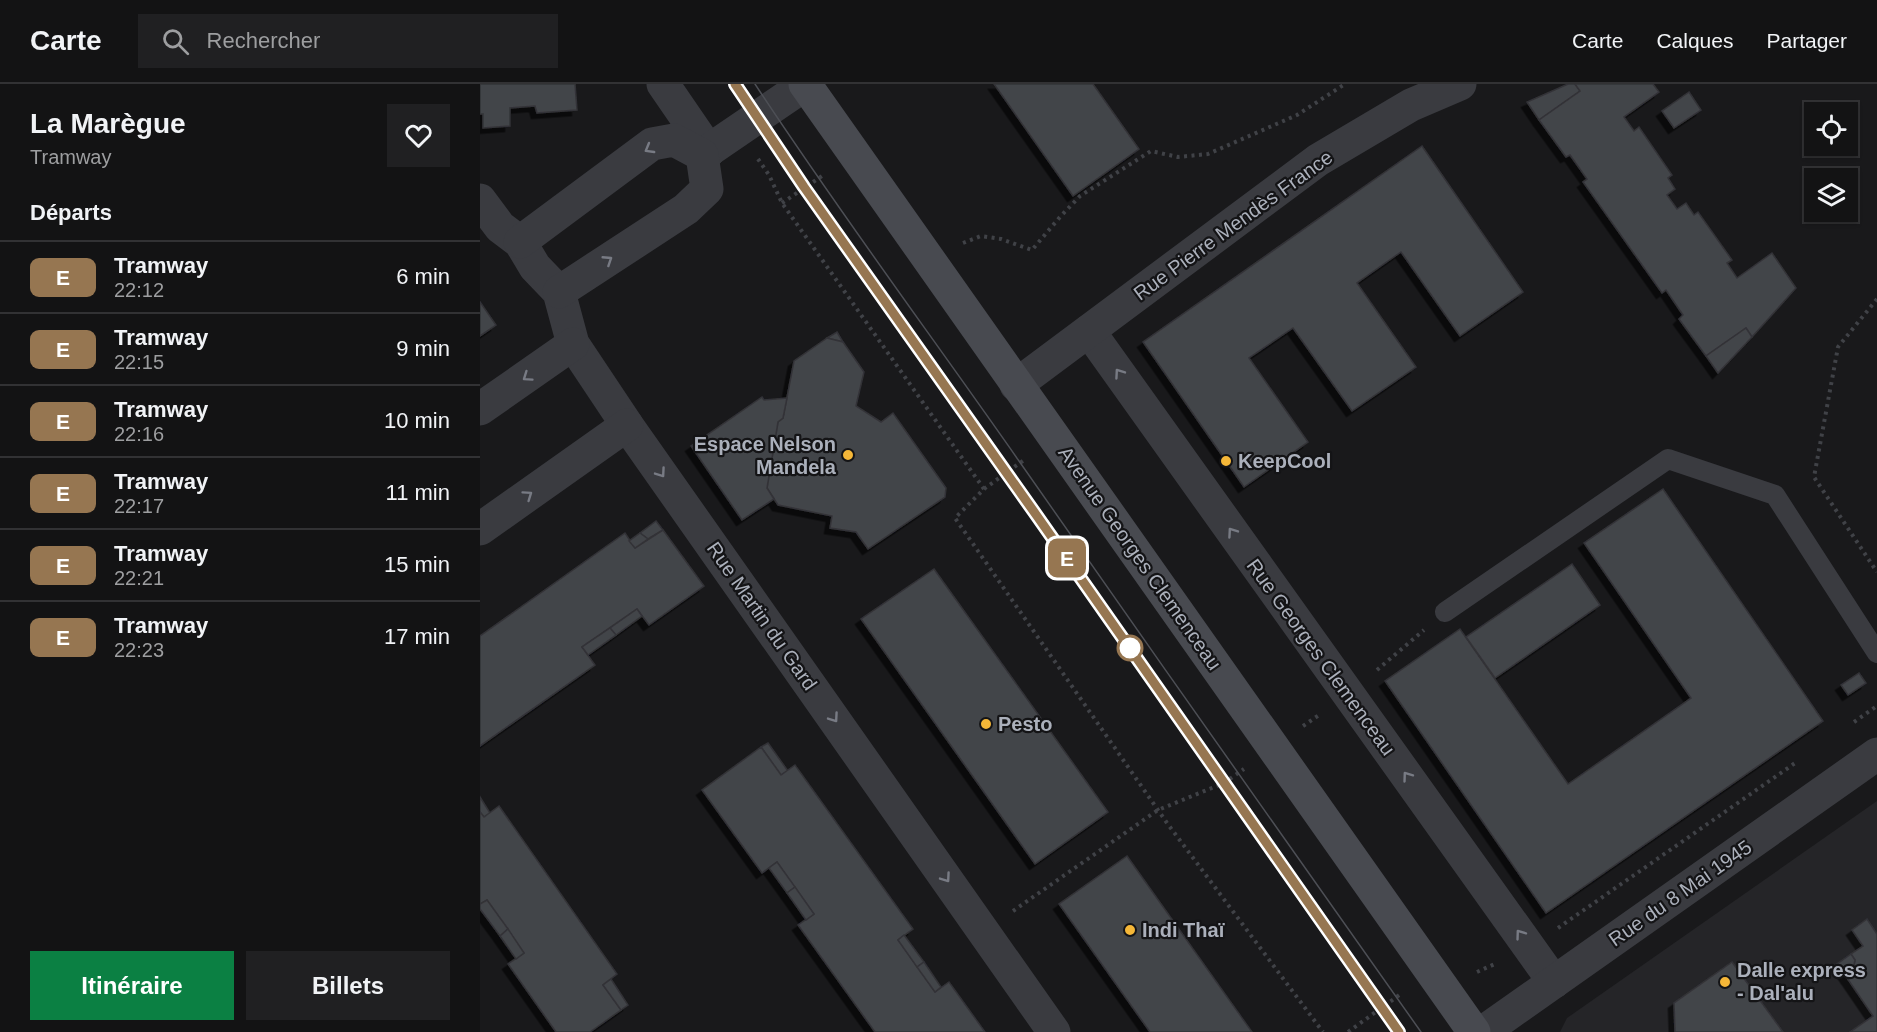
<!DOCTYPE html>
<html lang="fr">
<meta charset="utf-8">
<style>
:root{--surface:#131314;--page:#202022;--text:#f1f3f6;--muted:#9d9ea0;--line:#323234;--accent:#0b8043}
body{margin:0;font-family:Arial,sans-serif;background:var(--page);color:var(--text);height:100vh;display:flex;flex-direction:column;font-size:22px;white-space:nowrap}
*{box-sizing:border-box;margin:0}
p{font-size:20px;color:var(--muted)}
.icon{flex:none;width:33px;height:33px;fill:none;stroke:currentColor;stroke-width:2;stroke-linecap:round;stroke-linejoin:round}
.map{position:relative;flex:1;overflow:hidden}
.side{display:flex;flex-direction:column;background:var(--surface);width:480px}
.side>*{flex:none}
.badge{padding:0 12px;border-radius:9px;font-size:21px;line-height:39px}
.buttons{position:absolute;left:1324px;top:18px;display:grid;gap:12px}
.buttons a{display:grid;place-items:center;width:54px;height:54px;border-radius:0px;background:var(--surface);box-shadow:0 2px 4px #0004,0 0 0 2px var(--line);font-size:30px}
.map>.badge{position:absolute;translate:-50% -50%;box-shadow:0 0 0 3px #fff}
h2{padding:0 30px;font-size:22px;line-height:54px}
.round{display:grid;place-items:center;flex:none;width:63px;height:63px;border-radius:0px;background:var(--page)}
.headline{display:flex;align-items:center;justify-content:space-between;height:102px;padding:0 30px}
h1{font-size:28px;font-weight:600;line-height:45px}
.primary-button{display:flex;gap:12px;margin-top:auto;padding:12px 30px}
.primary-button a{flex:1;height:69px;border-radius:0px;background:var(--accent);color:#fff;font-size:24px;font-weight:600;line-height:69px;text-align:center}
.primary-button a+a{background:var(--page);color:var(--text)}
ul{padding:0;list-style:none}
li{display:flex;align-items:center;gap:18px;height:72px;padding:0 30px;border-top:2px solid var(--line)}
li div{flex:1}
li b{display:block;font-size:22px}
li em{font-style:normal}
li .badge{min-width:66px;font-weight:700;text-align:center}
header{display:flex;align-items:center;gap:36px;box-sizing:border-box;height:84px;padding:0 30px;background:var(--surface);border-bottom:2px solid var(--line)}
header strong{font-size:28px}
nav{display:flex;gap:33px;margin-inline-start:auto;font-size:21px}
.search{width:420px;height:54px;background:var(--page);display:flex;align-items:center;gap:15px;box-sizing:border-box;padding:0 21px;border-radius:0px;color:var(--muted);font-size:22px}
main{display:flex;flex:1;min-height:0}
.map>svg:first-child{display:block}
.built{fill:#252528}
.building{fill:#434448;stroke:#333337;stroke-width:1.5;filter:url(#shadow)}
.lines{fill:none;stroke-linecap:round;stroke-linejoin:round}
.path{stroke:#404247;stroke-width:4;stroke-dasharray:3 4.5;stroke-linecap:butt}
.lane{stroke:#3a3b40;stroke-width:20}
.street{stroke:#3a3b40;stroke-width:33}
.secondary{stroke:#484a50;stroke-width:33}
.tram{stroke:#4d4f55;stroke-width:1.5}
.oneway{stroke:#787b84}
.line-casing{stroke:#fff;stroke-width:14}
.line{stroke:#967651;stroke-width:9}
.poi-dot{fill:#f5b738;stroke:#141416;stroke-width:2}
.stop-dot{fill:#fff;stroke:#967651;stroke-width:3}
.labels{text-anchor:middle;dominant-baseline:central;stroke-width:4.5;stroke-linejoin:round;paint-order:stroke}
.street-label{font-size:20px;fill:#abb0bb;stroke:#141416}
.poi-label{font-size:20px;font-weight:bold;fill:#abb0bb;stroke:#141416;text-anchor:start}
</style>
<header>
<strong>Carte</strong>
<div class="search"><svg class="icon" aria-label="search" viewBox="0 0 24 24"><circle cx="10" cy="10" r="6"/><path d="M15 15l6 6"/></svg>Rechercher</div>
<nav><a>Carte</a><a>Calques</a><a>Partager</a></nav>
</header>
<main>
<section class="side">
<div class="headline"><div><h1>La Marègue</h1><p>Tramway</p></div><a class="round"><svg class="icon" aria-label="heart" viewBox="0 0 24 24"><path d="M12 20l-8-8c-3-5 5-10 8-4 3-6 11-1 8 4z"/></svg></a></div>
<h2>Départs</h2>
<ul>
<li><span class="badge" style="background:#967651;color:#fff">E</span><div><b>Tramway</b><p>22:12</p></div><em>6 min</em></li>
<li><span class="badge" style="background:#967651;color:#fff">E</span><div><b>Tramway</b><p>22:15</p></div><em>9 min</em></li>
<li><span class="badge" style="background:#967651;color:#fff">E</span><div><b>Tramway</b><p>22:16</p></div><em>10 min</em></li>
<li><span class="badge" style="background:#967651;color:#fff">E</span><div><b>Tramway</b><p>22:17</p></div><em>11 min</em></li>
<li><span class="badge" style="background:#967651;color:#fff">E</span><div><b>Tramway</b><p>22:21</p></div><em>15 min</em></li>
<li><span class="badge" style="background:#967651;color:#fff">E</span><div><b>Tramway</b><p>22:23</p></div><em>17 min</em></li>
</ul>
<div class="primary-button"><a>Itinéraire</a><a>Billets</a></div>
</section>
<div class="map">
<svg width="1397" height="948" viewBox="0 0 1397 948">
<defs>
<filter id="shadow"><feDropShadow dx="-5.5" dy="5.5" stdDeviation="0" flood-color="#0009"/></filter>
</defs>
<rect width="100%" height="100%" fill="#19191b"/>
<path class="built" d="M 1397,717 L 1397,948 L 1080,948 L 1087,934 Z"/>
<g class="building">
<path d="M 0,0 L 95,0 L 97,26 L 57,29 L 55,22 L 30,24 L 30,42 L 3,44 L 3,30 L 0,30 Z"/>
<path d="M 514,0 L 613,0 L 659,65 L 593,112 Z"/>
<path d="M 1088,0 L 1095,0 L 1100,7 L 1059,36 L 1047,18 Z"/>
<path d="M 1095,0 L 1173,0 L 1179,8 L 1144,33 L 1154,47 L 1159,43 L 1192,91 L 1188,94 L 1195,105 L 1187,111 L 1197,125 L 1206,119 L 1214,131 L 1218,128 L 1252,176 L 1247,179 L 1257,194 L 1292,169 L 1316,204 L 1272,253 L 1266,244 L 1226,272 L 1199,235 L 1203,231 L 1186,206 L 1182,209 L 1103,98 L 1107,95 L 1090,71 L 1086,73 L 1059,36 L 1100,7 Z"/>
<path d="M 1209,8 L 1221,26 L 1194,44 L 1182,27 Z"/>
<path d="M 942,62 L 1043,208 L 980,252 L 921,168 L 877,199 L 936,283 L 872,327 L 813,244 L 769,274 L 828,358 L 764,403 L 663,258 Z"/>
<path d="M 0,218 L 16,241 L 0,252 Z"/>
<path d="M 1266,244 L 1272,253 L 1238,289 L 1226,272 Z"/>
<path d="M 357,248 L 363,258 L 347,254 Z"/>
<path d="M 347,254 L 363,258 L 384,288 L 376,322 L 401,338 L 413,329 L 466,404 L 465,413 L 388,465 L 376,448 L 350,444 L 352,432 L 298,421 L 287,404 L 298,338 L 303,334 L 314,277 Z"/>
<path d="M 282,313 L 284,316 L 307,314 L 303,334 L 298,338 L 287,404 L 294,415 L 262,436 L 211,362 Z"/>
<path d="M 1183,405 L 1343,637 L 1066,829 L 905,597 L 980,545 L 1088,700 L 1211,614 L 1104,459 Z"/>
<path d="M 176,437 L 183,446 L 168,455 L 160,449 Z"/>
<path d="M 183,446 L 224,502 L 169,541 L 157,525 L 102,563 L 115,581 L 0,662 L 0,552 L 145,449 L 155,464 Z"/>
<path d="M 160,449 L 168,455 L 155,464 L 149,457 Z"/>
<path d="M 1092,480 L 1120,521 L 1015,594 L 986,553 Z"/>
<path d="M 454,485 L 628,728 L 555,780 L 381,535 Z"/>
<path d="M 157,525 L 162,532 L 136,551 L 130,544 Z"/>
<path d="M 130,544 L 136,551 L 108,571 L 102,563 Z"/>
<path d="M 1379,589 L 1386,599 L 1368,611 L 1361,601 Z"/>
<path d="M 288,659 L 308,687 L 301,691 L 281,663 Z"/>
<path d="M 281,663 L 301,691 L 315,681 L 433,845 L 418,856 L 455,908 L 469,898 L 505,948 L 395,948 L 318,841 L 334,830 L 297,778 L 282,789 L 222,706 Z"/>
<path d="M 0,713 L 10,729 L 4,733 L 0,728 Z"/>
<path d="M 19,722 L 137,890 L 123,901 L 141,926 L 110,948 L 76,948 L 28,880 L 44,869 L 7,816 L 0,820 L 0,728 L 4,733 Z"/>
<path d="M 647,772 L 772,948 L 670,948 L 579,820 Z"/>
<path d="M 297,778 L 315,803 L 307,809 L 289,784 Z"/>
<path d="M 315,803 L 334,830 L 326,836 L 307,809 Z"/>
<path d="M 7,816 L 28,845 L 20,852 L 0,825 L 0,820 Z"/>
<path d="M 1387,835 L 1397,850 L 1397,948 L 1370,948 L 1393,932 L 1367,894 L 1372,891 L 1375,876 L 1371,870 L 1383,862 L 1372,846 Z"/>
<path d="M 28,845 L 44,869 L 36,875 L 20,852 Z"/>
<path d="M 424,851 L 444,878 L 437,883 L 418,856 Z"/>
<path d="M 1371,870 L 1375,876 L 1372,891 L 1367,894 L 1357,880 Z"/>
<path d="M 444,878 L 461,903 L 455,908 L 437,883 Z"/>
<path d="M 1252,878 L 1303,948 L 1195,948 L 1194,919 Z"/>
<path d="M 131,895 L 148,921 L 141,926 L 123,901 Z"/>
</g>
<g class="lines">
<g class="path">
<path d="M 278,75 L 289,91 L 302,119 L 504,405 L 475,434 L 687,739 L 843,948"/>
<path d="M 302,119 L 345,90"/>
<path d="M 483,159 L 501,152 L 521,155 L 552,166 L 580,133 L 600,112 L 671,67 L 698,73 L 728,70 L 817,31 L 865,0"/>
<path d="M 1397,215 L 1358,263 L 1334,393 L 1397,488"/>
<path d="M 504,405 L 544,376"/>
<path d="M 897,586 L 944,546"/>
<path d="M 1374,638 L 1397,622"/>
<path d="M 823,642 L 839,631"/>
<path d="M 533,827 L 678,726 L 744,699 L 764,685"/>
<path d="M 1078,844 L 1318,677"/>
<path d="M 997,888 L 1017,879"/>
<path d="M 868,948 L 922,909"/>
</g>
<path class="lane" d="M 965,528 L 1188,375 L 1295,411 L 1397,569"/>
<g class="street">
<path d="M 183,0 L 229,67"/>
<path d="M 222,71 L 326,0"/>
<path d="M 0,116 L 20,143 L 40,158 L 55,183 L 79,208 L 93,260 L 147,341 L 574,948"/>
<path d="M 40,158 L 172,60 L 194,56 L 222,71 L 227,105 L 206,125 L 79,208"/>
<path d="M 609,247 L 1074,898"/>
<path d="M 536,301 L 838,76 L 931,21 L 980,0"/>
<path d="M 0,325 L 93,260"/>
<path d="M 0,445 L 147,341"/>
<path d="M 1003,948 L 1397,670"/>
</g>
<path class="secondary" d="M 325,0 L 994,948"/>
<g class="tram">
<path d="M 255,0 L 324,103 L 919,948"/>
<path d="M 275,0 C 359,128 451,251 539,377 C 672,568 807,758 941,948"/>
</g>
</g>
<defs><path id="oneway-chevron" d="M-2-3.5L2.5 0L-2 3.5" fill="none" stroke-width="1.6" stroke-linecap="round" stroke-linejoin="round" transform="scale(1.5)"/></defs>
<g class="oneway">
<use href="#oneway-chevron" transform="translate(169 65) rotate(150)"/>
<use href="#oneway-chevron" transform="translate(128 176) rotate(-33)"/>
<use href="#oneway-chevron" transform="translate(639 289) rotate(-125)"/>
<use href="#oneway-chevron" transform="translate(47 293) rotate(145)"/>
<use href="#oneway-chevron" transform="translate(181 389) rotate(55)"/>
<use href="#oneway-chevron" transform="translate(48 411) rotate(-35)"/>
<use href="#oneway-chevron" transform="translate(752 448) rotate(-125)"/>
<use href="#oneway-chevron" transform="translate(354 634) rotate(55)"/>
<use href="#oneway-chevron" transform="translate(927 692) rotate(-126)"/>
<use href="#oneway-chevron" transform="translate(466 794) rotate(55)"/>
<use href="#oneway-chevron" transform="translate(1040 850) rotate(-126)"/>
</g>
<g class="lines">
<g class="line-casing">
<path id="line" d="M 255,0 L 324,103 L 557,432 L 919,948"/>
</g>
<use href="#line" class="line"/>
</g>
<g class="poi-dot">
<circle cx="368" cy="371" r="6"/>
<circle cx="746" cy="377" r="6"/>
<circle cx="506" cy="640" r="6"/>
<circle cx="650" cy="846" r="6"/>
<circle cx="1245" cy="898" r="6"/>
</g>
<circle class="stop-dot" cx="650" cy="564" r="12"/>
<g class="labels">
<g class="street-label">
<text transform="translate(753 141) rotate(-36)">Rue Pierre Mendès France</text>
<text transform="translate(660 474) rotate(55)">Avenue Georges Clemenceau</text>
<text transform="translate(282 532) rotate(55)">Rue Martin du Gard</text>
<text transform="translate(841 573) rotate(54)">Rue Georges Clemenceau</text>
<text transform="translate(1200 809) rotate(-35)">Rue du 8 Mai 1945</text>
</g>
<g class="poi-label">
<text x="356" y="360" text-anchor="end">Espace Nelson<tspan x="356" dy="23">Mandela</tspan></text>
<text x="758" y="377">KeepCool</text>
<text x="518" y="640">Pesto</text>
<text x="662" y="846">Indi Thaï</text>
<text x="1257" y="886">Dalle express<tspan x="1257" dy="23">- Dal'alu</tspan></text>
</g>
</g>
</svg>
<div class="buttons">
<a><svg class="icon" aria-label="locate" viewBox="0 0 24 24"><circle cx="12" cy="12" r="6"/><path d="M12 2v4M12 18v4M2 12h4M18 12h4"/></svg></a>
<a><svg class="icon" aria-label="layers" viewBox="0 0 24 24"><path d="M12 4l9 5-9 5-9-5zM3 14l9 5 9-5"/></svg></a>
</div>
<b class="badge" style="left:587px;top:474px;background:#967651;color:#fff">E</b>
</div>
</main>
